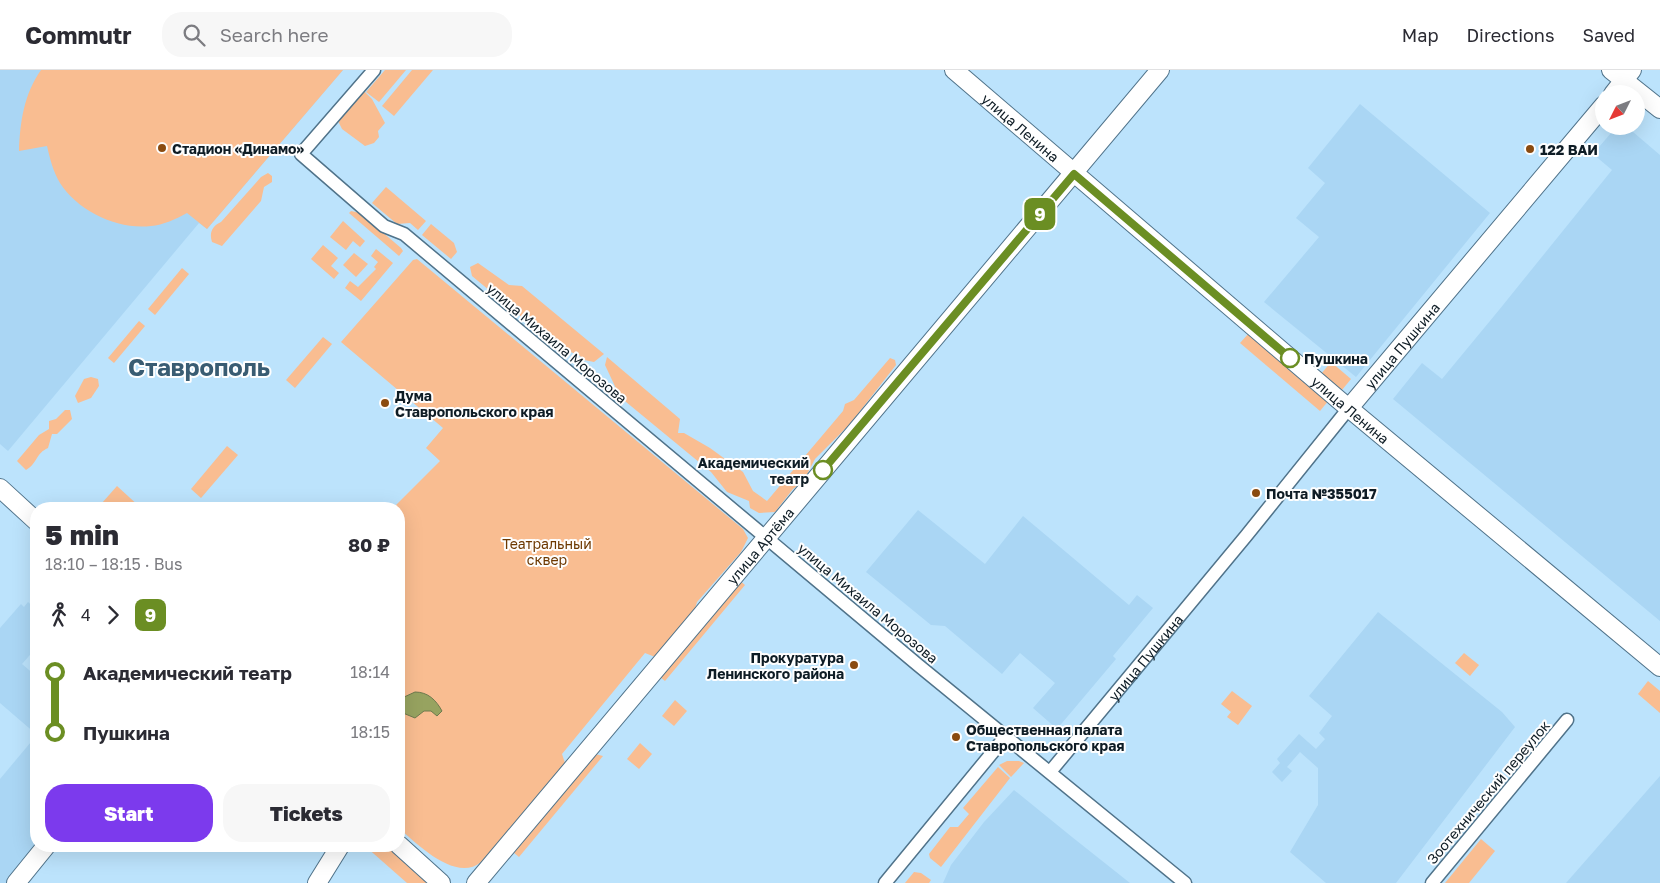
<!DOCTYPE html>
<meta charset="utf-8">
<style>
:root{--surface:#fff;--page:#f7f7f7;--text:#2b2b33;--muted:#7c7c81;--line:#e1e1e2;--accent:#7c3aed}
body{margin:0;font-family:"Golos Text",sans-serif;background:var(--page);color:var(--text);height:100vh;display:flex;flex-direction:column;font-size:19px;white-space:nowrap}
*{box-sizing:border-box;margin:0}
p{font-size:16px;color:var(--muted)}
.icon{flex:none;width:28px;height:28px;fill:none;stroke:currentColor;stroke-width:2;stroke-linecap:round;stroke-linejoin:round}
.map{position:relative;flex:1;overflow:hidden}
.sheet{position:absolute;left:30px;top:432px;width:375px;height:350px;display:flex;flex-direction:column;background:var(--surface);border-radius:20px;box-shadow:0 5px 20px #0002}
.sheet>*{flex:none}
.badge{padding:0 10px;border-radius:8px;font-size:18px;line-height:32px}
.needle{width:32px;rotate:228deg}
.buttons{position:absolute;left:1595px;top:15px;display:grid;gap:10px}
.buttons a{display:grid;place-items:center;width:50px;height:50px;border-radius:50%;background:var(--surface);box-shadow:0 5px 20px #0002;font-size:25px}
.map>.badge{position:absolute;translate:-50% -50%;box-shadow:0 0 0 2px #fff}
.legs{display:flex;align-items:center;gap:8px;height:55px;padding:0 15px;font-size:16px}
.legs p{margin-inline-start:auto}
.summary{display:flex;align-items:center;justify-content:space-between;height:85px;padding:0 15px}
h1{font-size:28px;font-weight:800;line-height:38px}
.cta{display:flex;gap:10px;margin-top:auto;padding:10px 15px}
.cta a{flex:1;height:58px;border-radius:20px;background:var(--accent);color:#fff;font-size:20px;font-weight:800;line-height:58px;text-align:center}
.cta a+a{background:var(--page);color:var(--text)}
ul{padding:0 15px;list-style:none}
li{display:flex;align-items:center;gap:18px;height:60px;font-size:19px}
li i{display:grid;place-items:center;width:8px;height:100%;margin:0 6px;background:currentColor}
li i::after{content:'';width:12px;height:12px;margin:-6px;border:4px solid;border-radius:50%;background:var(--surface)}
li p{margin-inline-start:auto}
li:first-child i{background:linear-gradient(#0000 50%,currentColor 0)}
li:last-child i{background:linear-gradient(currentColor 50%,#0000 0)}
header{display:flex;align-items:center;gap:30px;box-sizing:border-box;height:70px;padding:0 25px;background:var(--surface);border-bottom:1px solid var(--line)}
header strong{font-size:24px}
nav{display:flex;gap:28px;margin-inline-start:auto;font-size:18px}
.search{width:350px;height:45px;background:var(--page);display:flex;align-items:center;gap:12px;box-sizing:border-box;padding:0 18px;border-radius:20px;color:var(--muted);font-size:19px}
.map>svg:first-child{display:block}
.built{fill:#aad6f4}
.green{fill:#f9bd91}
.water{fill:#97a360;stroke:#6e7a4e}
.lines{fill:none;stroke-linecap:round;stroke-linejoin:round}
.street-casing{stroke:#50738a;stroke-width:15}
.secondary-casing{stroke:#50738a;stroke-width:20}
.street{stroke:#fff;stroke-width:12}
.secondary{stroke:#fff;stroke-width:18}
.line-1-casing{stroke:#fff;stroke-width:11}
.line-1{stroke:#6b8e23;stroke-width:8}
.poi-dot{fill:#8a4b10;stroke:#fefefe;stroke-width:2}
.stop-1-dot{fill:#fff;stroke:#6b8e23;stroke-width:2.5}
.labels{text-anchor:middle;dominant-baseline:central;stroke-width:4;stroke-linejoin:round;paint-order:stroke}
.street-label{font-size:14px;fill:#0e1c25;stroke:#fefefe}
.poi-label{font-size:14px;font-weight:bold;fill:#0e1c25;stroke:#fefefe;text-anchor:start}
.stop-label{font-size:14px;font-weight:bold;fill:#0e1c25;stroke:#fefefe;text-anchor:start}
.park-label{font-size:14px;fill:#6d3800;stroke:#fefefe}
.town-label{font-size:24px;font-weight:bold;fill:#395c72;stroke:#fefefe}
</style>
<header>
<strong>Commutr</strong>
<div class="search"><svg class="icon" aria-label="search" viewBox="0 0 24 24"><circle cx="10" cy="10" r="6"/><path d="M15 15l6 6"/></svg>Search here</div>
<nav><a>Map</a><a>Directions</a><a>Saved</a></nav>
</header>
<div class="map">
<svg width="1660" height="813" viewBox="0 0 1660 813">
<rect width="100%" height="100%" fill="#bce3fc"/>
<g class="built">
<path d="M 0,0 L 343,0 L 207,159 L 199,153 L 8,381 L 0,374 Z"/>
<path d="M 1360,34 L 1490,143 L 1356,307 L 1264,232 L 1319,167 L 1296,148 L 1325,113 L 1308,98 Z"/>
<path d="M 1617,56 L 1626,56 L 1660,85 L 1660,551 L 1393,329 L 1422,293 L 1442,309 L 1499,240 L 1612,100 L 1593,84 Z"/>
<path d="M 918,440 L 985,494 L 1023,446 L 1129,535 L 1137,525 L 1153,538 L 1113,586 L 1116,589 L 1057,659 L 1033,638 L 1055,613 L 1020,583 L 1002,604 L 945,556 L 931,555 L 866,502 Z"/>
<path d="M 28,532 L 36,539 L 36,578 L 22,594 L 36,606 L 36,664 L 0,633 L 0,558 L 21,534 L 24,537 Z"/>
<path d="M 1378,542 L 1502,642 L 1515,657 L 1396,813 L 1326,813 L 1290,782 L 1318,735 L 1318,698 L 1300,682 L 1287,697 L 1292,701 L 1282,712 L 1272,702 L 1280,693 L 1277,689 L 1299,664 L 1316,679 L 1325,669 L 1319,663 L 1332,646 L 1309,626 Z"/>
<path d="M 36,666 L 36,776 L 11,813 L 0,813 L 0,709 Z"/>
<path d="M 1660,706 L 1660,813 L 1566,813 Z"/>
<path d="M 1014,720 L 1072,767 L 1130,813 L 943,813 L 951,795 L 984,752 Z"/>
</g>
<g class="green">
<path d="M 41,0 L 343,0 L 207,159 L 187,143 C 176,149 163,155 151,156 C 117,160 78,141 60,113 C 53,101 50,89 47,76 L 19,81 C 20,52 24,24 41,0 Z"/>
<path d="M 385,0 L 406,0 L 379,32 L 366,22 Z"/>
<path d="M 412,0 L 433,0 L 394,46 L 382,36 Z"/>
<path d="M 362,19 L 372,29 L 385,53 L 378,61 L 379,67 L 374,73 L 365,76 L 342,59 L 338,51 L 341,45 C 348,42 352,38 351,30 Z"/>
<path d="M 268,103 L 272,106 L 272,112 L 264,117 L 261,131 L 222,176 L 212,172 C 209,163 212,156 221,152 L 261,107 Z"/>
<path d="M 386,117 L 426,151 L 418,160 L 410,153 L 397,154 L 372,133 Z"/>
<path d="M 351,141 L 360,143 L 401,178 L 403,181 L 399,186 L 349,143 Z"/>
<path d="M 343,151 L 365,171 L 360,177 L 353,171 L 346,180 L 330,167 Z"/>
<path d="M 431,154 L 454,173 L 457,182 L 451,189 L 422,165 Z"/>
<path d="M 323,175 L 338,188 L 331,196 L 339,203 L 334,209 L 311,189 Z"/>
<path d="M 376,179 L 393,193 L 361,231 L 345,218 L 350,211 L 358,217 L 376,199 L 374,197 L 378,192 L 371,186 Z"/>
<path d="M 354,183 L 368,194 L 356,207 L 343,195 Z"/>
<path d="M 417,189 L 743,459 L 748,468 L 741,482 L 697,532 L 695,539 L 655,587 L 645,583 L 562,684 L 565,693 L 483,793 L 481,792 C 456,813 417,774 399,758 L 399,439 L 392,439 L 440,391 L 426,378 L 443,358 L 341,272 L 413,190 Z"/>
<path d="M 478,193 L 509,215 L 522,216 L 604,284 L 594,292 L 584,290 L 579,285 L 559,278 L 472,206 L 470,197 Z"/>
<path d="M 182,198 L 189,204 L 155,245 L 148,239 Z"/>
<path d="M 139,251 L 145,256 L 114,293 L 108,288 Z"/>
<path d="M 1249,263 L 1329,330 L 1320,341 L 1240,273 Z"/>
<path d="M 323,267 L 332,274 L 295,318 L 286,310 Z"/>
<path d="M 607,287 L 680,349 L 678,363 L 684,363 L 710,378 L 743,402 L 753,421 L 767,431 L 843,341 L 845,334 L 854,330 L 890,288 L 895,290 L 896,295 L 850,354 L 815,389 L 803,412 L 793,419 L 775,442 L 759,443 L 750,438 L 749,431 L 727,422 L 711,402 L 620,327 L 605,295 Z"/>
<path d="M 1331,292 L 1351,309 L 1342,320 L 1321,304 Z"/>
<path d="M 91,307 L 98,309 L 99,316 L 91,328 L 78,333 L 75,326 L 84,309 Z"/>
<path d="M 65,340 L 70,340 L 72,349 L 57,364 L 52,364 L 48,378 C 36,383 37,394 26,400 L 17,391 L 39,365 L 49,359 L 49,351 L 56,349 Z"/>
<path d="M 227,376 L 238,385 L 201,428 L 191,419 Z"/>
<path d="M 117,416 L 141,438 L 141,439 L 108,439 L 102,433 Z"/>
<path d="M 739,510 L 745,515 L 665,611 L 660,607 Z"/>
<path d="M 1464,583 L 1479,595 L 1470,606 L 1455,593 Z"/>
<path d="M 1648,611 L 1660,621 L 1660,643 L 1638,624 Z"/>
<path d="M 1232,621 L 1252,636 L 1238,655 L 1227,647 L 1231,642 L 1221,634 Z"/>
<path d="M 675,630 L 687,641 L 674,656 L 662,646 Z"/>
<path d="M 640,673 L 652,684 L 639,699 L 627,689 Z"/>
<path d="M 595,684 L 603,686 L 519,787 L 513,782 Z"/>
<path d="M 1007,691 L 1019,691 L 1024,693 L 1011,707 L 999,695 Z"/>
<path d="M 998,697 L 1010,708 L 941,797 L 930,788 L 929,784 L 950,757 L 958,757 L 969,744 L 963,738 Z"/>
<path d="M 1481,769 L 1495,781 L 1469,813 L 1445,813 Z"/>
<path d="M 365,776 L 387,776 L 430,813 L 407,813 Z"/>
<path d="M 914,802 L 921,803 L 931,810 L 929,813 L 905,813 Z"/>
</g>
<path class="water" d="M 415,622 C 428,622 436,630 442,641 L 437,646 L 431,641 L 424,641 L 415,648 L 403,643 L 402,628 Z"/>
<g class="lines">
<g class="street-casing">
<g id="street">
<path d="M 374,0 L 301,84 L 384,156 L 404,164 L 918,595 L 1185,813"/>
<path id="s1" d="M 1050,702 L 1246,466 L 1349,338"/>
<path d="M 885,813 L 1006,666"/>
<path d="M 1432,813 L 1567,650"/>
</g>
</g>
<g class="secondary-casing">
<g id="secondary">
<path id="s2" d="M 954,0 L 1339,330 L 1660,597"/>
<path d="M 1611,0 L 1660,39"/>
<path d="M 1613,24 L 1632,0"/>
<path id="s3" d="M 1349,338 L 1604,35"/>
<path d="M 0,418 L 36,451"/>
<path d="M 399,775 L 441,813"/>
<path d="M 16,813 L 46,776"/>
<path d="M 317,813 L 340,776"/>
<path id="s4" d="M 476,813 L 1160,0"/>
</g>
</g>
<use href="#street" class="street"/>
<use href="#secondary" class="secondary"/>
</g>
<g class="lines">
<g class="line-1-casing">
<path id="line-1" d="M 823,400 L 1074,104 L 1290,288"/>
</g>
<use href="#line-1" class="line-1"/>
</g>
<g class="poi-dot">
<circle cx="162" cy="78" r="5"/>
<circle cx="1530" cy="79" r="5"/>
<circle cx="385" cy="333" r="5"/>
<circle cx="1256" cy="423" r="5"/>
<circle cx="854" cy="595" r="5"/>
<circle cx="956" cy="667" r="5"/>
</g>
<g class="stop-1-dot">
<circle cx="1290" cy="288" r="9"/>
<circle cx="823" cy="400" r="9"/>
</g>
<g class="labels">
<g class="street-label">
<text stroke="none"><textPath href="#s2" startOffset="88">улица Ленина</textPath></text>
<text transform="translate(557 273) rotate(40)">улица Михаила Морозова</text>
<text stroke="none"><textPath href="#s3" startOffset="82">улица Пушкина</textPath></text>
<text stroke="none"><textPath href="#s2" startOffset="522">улица Ленина</textPath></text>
<text stroke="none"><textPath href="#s4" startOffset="441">улица Артёма</textPath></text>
<text transform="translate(868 533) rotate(40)">улица Михаила Морозова</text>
<text stroke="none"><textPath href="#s1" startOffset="149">улица Пушкина</textPath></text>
<text transform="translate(1488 722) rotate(-50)">Зоотехнический переулок</text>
</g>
<g class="poi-label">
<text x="172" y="78">Стадион «Динамо»</text>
<text x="1540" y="79">122 ВАИ</text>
<text x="395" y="325">Дума<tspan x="395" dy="16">Ставропольского края</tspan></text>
<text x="1266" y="423">Почта №355017</text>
<text x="844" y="587" text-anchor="end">Прокуратура<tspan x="844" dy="16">Ленинского района</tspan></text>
<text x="966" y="659">Общественная палата<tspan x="966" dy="16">Ставропольского края</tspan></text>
</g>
<g class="stop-label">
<text x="1304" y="288">Пушкина</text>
<text x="809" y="392" text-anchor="end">Академический<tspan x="809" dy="16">театр</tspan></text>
</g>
<g class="park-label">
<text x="547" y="473">Театральный<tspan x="547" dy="16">сквер</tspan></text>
</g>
<g class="town-label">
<text x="199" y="296">Ставрополь</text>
</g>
</g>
</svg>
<div class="buttons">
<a><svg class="needle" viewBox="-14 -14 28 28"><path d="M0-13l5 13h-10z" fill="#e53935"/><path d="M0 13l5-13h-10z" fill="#7c7c81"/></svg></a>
</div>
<b class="badge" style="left:1040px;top:144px;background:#6b8e23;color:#fff">9</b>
<section class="sheet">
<div class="summary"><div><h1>5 min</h1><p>18:10 – 18:15 · Bus</p></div><b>80 ₽</b></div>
<div class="legs"><svg class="icon" aria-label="walk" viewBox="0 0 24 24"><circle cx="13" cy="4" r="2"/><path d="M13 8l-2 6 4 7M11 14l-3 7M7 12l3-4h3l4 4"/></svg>4<svg class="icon" aria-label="forward" viewBox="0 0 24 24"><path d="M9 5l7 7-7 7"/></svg><b class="badge" style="background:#6b8e23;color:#fff">9</b></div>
<ul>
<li><i style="color:#6b8e23"></i><b>Академический театр</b><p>18:14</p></li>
<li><i style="color:#6b8e23"></i><b>Пушкина</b><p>18:15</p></li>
</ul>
<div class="cta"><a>Start</a><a>Tickets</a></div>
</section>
</div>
